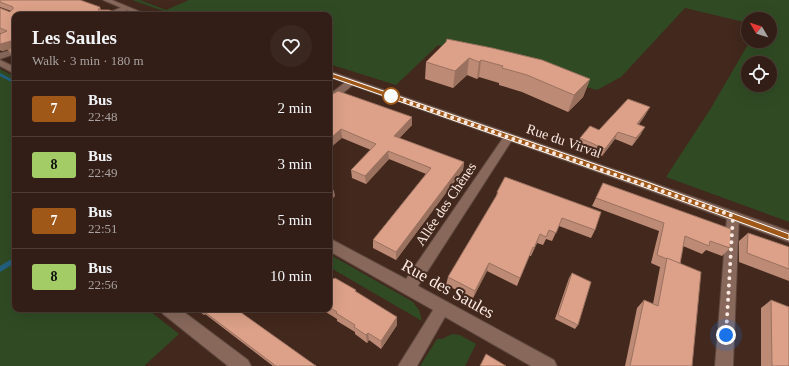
<!DOCTYPE html>
<meta charset="utf-8">
<style>
:root{--surface:#321e16;--page:#3a271f;--text:#f1f3f6;--muted:#a8a2a1;--line:#4d3c35}
body{margin:0;font-family:"Times New Roman",serif;background:var(--page);color:var(--text);height:100vh;display:flex;flex-direction:column;font-size:15px;white-space:nowrap}
*{box-sizing:border-box;margin:0}
p{font-size:13px;color:var(--muted)}
.icon{flex:none;width:22px;height:22px;fill:none;stroke:currentColor;stroke-width:2;stroke-linecap:round;stroke-linejoin:round}
.map{position:relative;flex:1;overflow:hidden}
.panel{position:absolute;left:12px;top:12px;width:320px;height:300px;display:flex;flex-direction:column;background:var(--surface);border-radius:8px;box-shadow:0 4px 16px #0002,0 0 0 1px var(--line)}
.panel>*{flex:none}
.badge{padding:0 8px;border-radius:3px;font-size:14px;line-height:26px}
.needle{width:26px;rotate:309deg}
.buttons{position:absolute;left:741px;top:12px;display:grid;gap:8px}
.buttons a{display:grid;place-items:center;width:36px;height:36px;border-radius:50%;background:var(--surface);box-shadow:0 4px 16px #0002,0 0 0 1px var(--line);font-size:20px}
.you{position:absolute;width:20px;height:20px;margin:-10px;border:3px solid #fff;border-radius:50%;background:#1a73e8;box-shadow:0 0 0 6px #1a73e833}
.map>.badge{position:absolute;translate:-50% -50%;box-shadow:0 0 0 2px #fff}
.round{display:grid;place-items:center;flex:none;width:42px;height:42px;border-radius:21px;background:var(--page)}
.headline{display:flex;align-items:center;justify-content:space-between;height:68px;padding:0 20px}
h1{font-size:19px;font-weight:800;line-height:30px}
ul{padding:0;list-style:none}
li{display:flex;align-items:center;gap:12px;height:56px;padding:0 20px;border-top:1px solid var(--line)}
li div{flex:1}
li b{display:block;font-size:15px}
li em{font-style:normal}
li .badge{min-width:44px;font-weight:700;text-align:center}
.map>svg:first-child{display:block}
.green{fill:#304b24;fill-rule:evenodd}
.lines{fill:none;stroke-linecap:round;stroke-linejoin:round}
.stream{fill:#23607f;fill-rule:evenodd}
.street-casing{stroke:#5b443b;stroke-width:2}
.secondary-casing{stroke:#5b443b;stroke-width:2}
.street{fill:#87685b;fill-rule:evenodd}
.secondary{fill:#87685b;fill-rule:evenodd}
.wall{fill:#bd8a75}
.shaded-wall{fill:#9a715f}
.building{fill:#dca188;stroke:#9a715f}
.line{fill:#9f5818;stroke:#fff}
.walk{stroke:#fbe9e2;stroke-width:4;stroke-dasharray:0 7.2}
.stop-dot{fill:#fff;stroke:#9f5818;stroke-width:2}
.labels{text-anchor:middle;dominant-baseline:central;stroke-width:4;stroke-linejoin:round;paint-order:stroke}
.street-label{font-size:14px;fill:#fbe9e2;stroke:#42281d}
.near-street-label{font-size:17px;fill:#fbe9e2;stroke:#42281d}
</style>
<div class="map">
<svg width="789" height="366" viewBox="0 0 789 366">
<rect width="100%" height="100%" fill="#42281d"/>
<g class="green">
<path d="M 132,0 L 140,0 L 166,10 L 189,0 L 789,0 L 789,222 L 666,177 L 711,108 L 750,41 L 770,41 L 770,19 L 748,19 L 748,23 L 685,8 L 621,77 L 597,90 L 438,45 L 396,85 L 329,64 L 329,15 L 175,15 ZM 748,63 L 770,63 L 770,85 L 748,85 Z"/>
<path d="M 0,69 L 15,77 L 15,309 L 147,309 L 179,334 L 144,366 L 0,366 Z"/>
<path d="M 329,254 L 413,302 L 419,310 L 422,321 L 329,267 Z"/>
<path d="M 452,334 L 460,335 L 476,344 L 465,366 L 420,366 L 437,339 L 442,339 Z"/>
</g>
<g class="lines">
<g class="stream">
<path d="M 0,73 L 15,81 L 15,84 L 0,76 Z"/>
<path d="M 15,257 L 15,263 L 0,272 L 0,266 Z"/>
</g>
<g class="street-casing">
<g id="street">
<path d="M 125,6 L 129,8 L 128,10 L 113,15 L 102,15 Z"/>
<path d="M 15,49 L 15,54 L 0,59 L 0,53 Z"/>
<path d="M 0,60 L 15,67 L 15,74 L 0,66 Z"/>
<path d="M 351,79 L 354,80 L 356,82 L 354,84 L 332,102 L 329,103 L 329,95 L 348,80 Z"/>
<path d="M 509,134 L 514,137 L 418,286 L 554,360 L 557,366 L 531,366 L 445,317 L 417,366 L 398,366 L 433,310 L 329,251 L 329,238 L 406,279 L 505,135 Z"/>
<path d="M 733,211 L 738,213 L 739,216 L 733,366 L 715,366 L 727,216 L 728,213 Z"/>
<path d="M 160,309 L 180,309 L 248,360 L 251,366 L 228,366 L 163,314 Z"/>
</g>
</g>
<g class="secondary-casing">
<g id="secondary">
<path d="M 103,0 L 112,0 L 148,15 L 138,15 Z"/>
<path d="M 329,71 L 648,181 L 789,231 L 789,242 L 640,187 L 329,77 Z"/>
</g>
</g>
<use href="#street" class="street"/>
<use href="#secondary" class="secondary"/>
</g>
<g class="wall">
<path d="M 0,0 L 100,7 L 101,10 L 15,15 L 15,57 L 13,56 L 8,50 L 9,49 L 2,51 L 0,50 L 0,34 L 2,34 L 0,33 L 0,8 L 10,12 L 11,11 L 0,7 Z"/>
<path d="M 446,42 L 590,79 L 583,97 L 568,112 L 522,92 L 499,85 L 499,83 L 479,77 L 477,79 L 467,75 L 453,88 L 425,79 L 426,62 Z"/>
<path d="M 329,96 L 412,117 L 412,125 L 399,138 L 464,162 L 463,170 L 396,260 L 373,248 L 373,240 L 426,174 L 389,159 L 366,184 L 352,178 L 351,170 L 371,150 L 342,138 Z"/>
<path d="M 646,114 L 639,124 L 641,134 L 632,146 L 615,139 L 602,156 L 577,145 L 580,138 L 599,130 Z"/>
<path d="M 603,183 L 730,248 L 722,256 L 706,250 L 702,254 L 683,246 L 680,264 L 692,366 L 625,366 L 637,308 L 644,300 L 653,304 L 660,267 L 651,263 L 659,231 L 592,206 Z"/>
<path d="M 497,192 L 595,230 L 591,238 L 559,226 L 552,241 L 546,239 L 543,245 L 537,243 L 531,256 L 529,256 L 517,286 L 487,271 L 473,298 L 446,285 L 448,277 L 496,197 Z"/>
<path d="M 748,233 L 789,247 L 789,281 L 739,262 L 739,241 Z"/>
<path d="M 572,273 L 578,325 L 575,329 L 555,319 L 569,278 Z"/>
<path d="M 329,276 L 334,279 L 356,290 L 356,292 L 397,325 L 381,349 L 369,340 L 367,343 L 355,334 L 355,332 L 337,321 L 337,319 L 321,309 L 329,309 Z"/>
<path d="M 771,300 L 789,366 L 761,366 L 761,308 Z"/>
<path d="M 196,309 L 236,309 L 316,366 L 273,366 L 205,314 L 204,315 Z"/>
</g>
<g class="shaded-wall">
<path d="M 11,41 L 15,48 L 2,51 L 0,49 L 0,44 Z"/>
<path d="M 469,58 L 467,75 L 453,88 L 455,71 Z"/>
<path d="M 481,60 L 479,77 L 477,79 L 479,62 Z"/>
<path d="M 590,79 L 583,97 L 568,112 L 574,95 Z"/>
<path d="M 650,107 L 646,114 L 634,131 L 637,124 Z"/>
<path d="M 412,117 L 412,125 L 394,144 L 394,136 Z"/>
<path d="M 645,127 L 641,134 L 632,146 L 636,138 Z"/>
<path d="M 341,129 L 342,138 L 329,149 L 329,140 Z"/>
<path d="M 618,132 L 615,139 L 602,156 L 605,149 Z"/>
<path d="M 388,151 L 389,159 L 366,184 L 365,176 Z"/>
<path d="M 464,162 L 463,170 L 396,260 L 396,252 Z"/>
<path d="M 334,191 L 335,196 L 329,202 L 329,196 Z"/>
<path d="M 540,234 L 537,243 L 531,256 L 534,248 Z"/>
<path d="M 489,263 L 487,271 L 473,298 L 475,291 Z"/>
<path d="M 202,310 L 205,314 L 204,315 L 201,311 Z"/>
<path d="M 397,317 L 397,325 L 381,349 L 381,341 Z"/>
<path d="M 368,333 L 369,340 L 367,343 L 366,335 Z"/>
</g>
<g class="building">
<path d="M 0,0 L 80,0 L 100,7 L 98,10 L 109,10 L 122,15 L 15,15 L 15,53 L 8,50 L 12,48 L 11,41 L 0,44 L 0,34 L 7,31 L 0,28 L 0,8 L 10,12 L 13,9 L 13,7 L 0,2 Z"/>
<path d="M 447,39 L 492,48 L 542,60 L 590,79 L 574,95 L 527,75 L 502,68 L 503,66 L 481,60 L 479,62 L 469,58 L 455,71 L 426,62 L 446,42 Z"/>
<path d="M 338,91 L 412,117 L 394,136 L 464,162 L 396,252 L 373,240 L 431,168 L 388,151 L 365,176 L 351,170 L 376,144 L 341,129 L 329,140 L 329,96 L 331,95 Z"/>
<path d="M 628,99 L 650,107 L 637,124 L 645,127 L 636,138 L 618,132 L 605,149 L 580,138 L 590,126 L 599,130 Z"/>
<path d="M 505,177 L 601,212 L 595,230 L 562,218 L 556,233 L 549,230 L 546,237 L 540,234 L 534,248 L 533,247 L 520,278 L 489,263 L 475,291 L 448,277 L 498,193 L 497,192 Z"/>
<path d="M 603,183 L 731,229 L 730,248 L 710,241 L 709,246 L 685,236 L 680,264 L 657,255 L 664,223 L 596,198 Z"/>
<path d="M 329,189 L 334,191 L 329,196 Z"/>
<path d="M 748,233 L 789,247 L 789,269 L 747,253 Z"/>
<path d="M 667,258 L 701,272 L 692,366 L 630,366 L 644,300 L 658,306 Z"/>
<path d="M 572,273 L 591,282 L 578,325 L 558,315 Z"/>
<path d="M 329,276 L 334,279 L 335,278 L 356,290 L 355,291 L 397,317 L 381,341 L 368,333 L 366,335 L 354,327 L 355,325 L 336,313 L 337,312 L 329,307 Z"/>
<path d="M 771,300 L 789,307 L 789,366 L 772,366 Z"/>
<path d="M 199,309 L 236,309 L 316,366 L 276,366 L 202,310 L 201,311 Z"/>
<path d="M 486,354 L 506,366 L 480,366 Z"/>
</g>
<path class="line" d="M 327,73 L 331,73 L 647,182 L 789,234 L 789,240 L 786,239 L 641,186 L 327,76 Z"/>
<g class="lines">
<path class="walk" d="M 391,96 L 733,216 L 726,335"/>
</g>
<circle class="stop-dot" cx="391" cy="96" r="8"/>
<g class="labels">
<g class="street-label">
<text transform="translate(564 141) rotate(19)">Rue du Virval</text>
<text transform="translate(446 204) rotate(-56)">Allée des Chênes</text>
</g>
<g class="near-street-label">
<text transform="translate(448 289) rotate(29)">Rue des Saules</text>
</g>
</g>
</svg>
<div class="buttons">
<a><svg class="needle" viewBox="-14 -14 28 28"><path d="M0-13l5 13h-10z" fill="#e53935"/><path d="M0 13l5-13h-10z" fill="#a8a2a1"/></svg></a>
<a><svg class="icon" aria-label="locate" viewBox="0 0 24 24"><circle cx="12" cy="12" r="6"/><path d="M12 2v4M12 18v4M2 12h4M18 12h4"/></svg></a>
</div>
<div class="you" style="left:726px;top:335px"></div>
<section class="panel">
<div class="headline"><div><h1>Les Saules</h1><p>Walk · 3 min · 180 m</p></div><a class="round"><svg class="icon" aria-label="heart" viewBox="0 0 24 24"><path d="M12 20l-8-8c-3-5 5-10 8-4 3-6 11-1 8 4z"/></svg></a></div>
<ul>
<li><span class="badge" style="background:#9f5818;color:#fff">7</span><div><b>Bus</b><p>22:48</p></div><em>2 min</em></li>
<li><span class="badge" style="background:#a3cc66;color:#111">8</span><div><b>Bus</b><p>22:49</p></div><em>3 min</em></li>
<li><span class="badge" style="background:#9f5818;color:#fff">7</span><div><b>Bus</b><p>22:51</p></div><em>5 min</em></li>
<li><span class="badge" style="background:#a3cc66;color:#111">8</span><div><b>Bus</b><p>22:56</p></div><em>10 min</em></li>
</ul>
</section>
</div>
